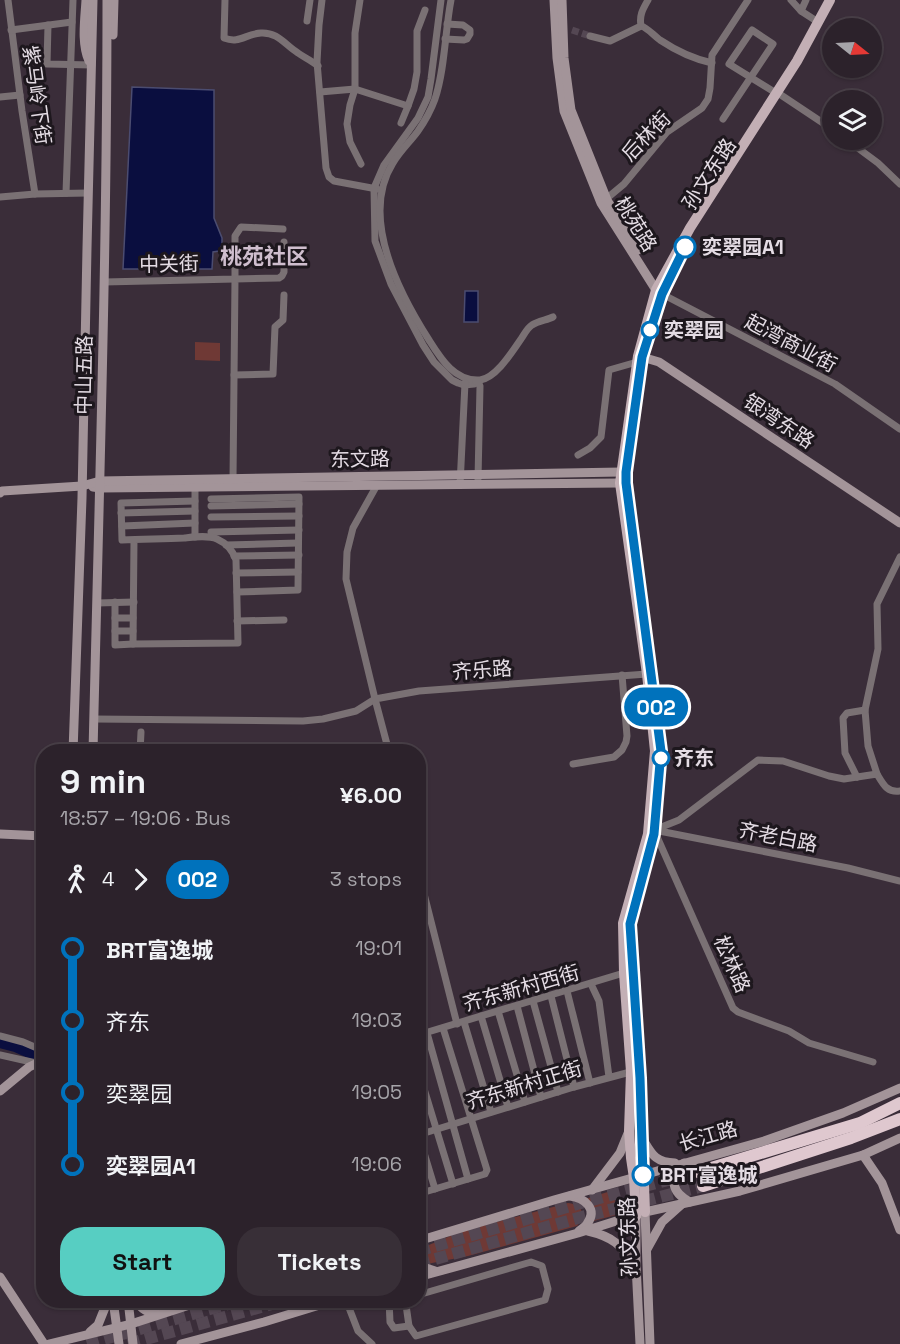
<!DOCTYPE html>
<meta charset="utf-8">
<style>
:root{--surface:#2c222b;--page:#382f37;--text:#f1f3f6;--muted:#a6a4a9;--line:#483f47;--accent:#57cec2}
body{margin:0;font-family:"Space Grotesk","Noto Sans SC",sans-serif;background:var(--page);color:var(--text);height:100vh;display:flex;flex-direction:column;font-size:22px;white-space:nowrap}
*{box-sizing:border-box;margin:0}
p{font-size:20px;color:var(--muted)}
.icon{flex:none;width:33px;height:33px;fill:none;stroke:currentColor;stroke-width:2;stroke-linecap:round;stroke-linejoin:round}
.map{position:relative;flex:1;overflow:hidden}
.sheet{position:absolute;left:36px;top:744px;width:390px;height:564px;display:flex;flex-direction:column;background:var(--surface);border-radius:24px;box-shadow:0 2px 4px #0004,0 0 0 2px var(--line)}
.sheet>*{flex:none}
.badge{padding:0 12px;border-radius:20px;font-size:21px;line-height:39px}
.needle{width:39px;rotate:108deg}
.buttons{position:absolute;left:822px;top:18px;display:grid;gap:12px}
.buttons a{display:grid;place-items:center;width:60px;height:60px;border-radius:50%;background:var(--surface);box-shadow:0 2px 4px #0004,0 0 0 2px var(--line);font-size:30px}
.map>.badge{position:absolute;translate:-50% -50%;box-shadow:0 0 0 3px #fff}
.legs{display:flex;align-items:center;gap:9px;height:66px;padding:0 24px;font-size:20px}
.legs p{margin-inline-start:auto}
.summary{display:flex;align-items:center;justify-content:space-between;height:102px;padding:0 24px}
h1{font-size:33px;font-weight:800;line-height:45px}
.button{display:flex;gap:12px;margin-top:auto;padding:12px 24px}
.button a{flex:1;height:69px;border-radius:24px;background:var(--accent);color:#111;font-size:24px;font-weight:800;line-height:69px;text-align:center}
.button a+a{background:var(--page);color:var(--text)}
ul{padding:0 24px;list-style:none}
li{display:flex;align-items:center;gap:21px;height:72px;font-size:22px}
li i{display:grid;place-items:center;width:9px;height:100%;margin:0 8px;background:currentColor}
li i::after{content:'';width:15px;height:15px;margin:-8px;border:4px solid;border-radius:50%;background:var(--surface)}
li p{margin-inline-start:auto}
li:first-child i{background:linear-gradient(#0000 50%,currentColor 0)}
li:last-child i{background:linear-gradient(currentColor 50%,#0000 0)}
.map>svg:first-child{display:block}
.green{fill:#6f3935}
.water{fill:#0a0e3f;stroke:#4b4c70;stroke-width:1.5}
.lines{fill:none;stroke-linecap:round;stroke-linejoin:round}
.river{stroke:#0a0e3f;stroke-width:10}
.street-tunnel{stroke:#544753;stroke-width:7;stroke-dasharray:7 3.5;stroke-linecap:butt}
.highway-tunnel{stroke:#544753;stroke-width:12;stroke-dasharray:12 6;stroke-linecap:butt}
.street{stroke:#7a7174;stroke-width:7}
.secondary{stroke:#a39499;stroke-width:9}
.primary{stroke:#c3afb5;stroke-width:10}
.highway{stroke:#dfc8cf;stroke-width:12}
.line-1-casing{stroke:#fff;stroke-width:14}
.line-1{stroke:#0072bc;stroke-width:9}
.stop-1-dot{fill:#fff;stroke:#0072bc;stroke-width:3}
.labels{text-anchor:middle;dominant-baseline:central;stroke-width:6;stroke-linejoin:round;paint-order:stroke}
.street-label{font-size:20px;fill:#e4dce4;stroke:#1d171d}
.stop-label{font-size:20px;font-weight:bold;fill:#e4dce4;stroke:#1d171d;text-anchor:start}
.quarter-label{font-size:22px;font-weight:bold;fill:#cfbece;stroke:#1d171d}
</style>
<div class="map">
<svg width="900" height="1344" viewBox="0 0 900 1344">
<rect width="100%" height="100%" fill="#3a2d39"/>
<g class="green">
<path d="M 195,342 L 220,343 L 220,361 L 195,360 Z"/>
<path d="M 614,1190 L 616,1215 L 590,1222 L 585,1199 Z"/>
<path d="M 568,1203 C 583,1204 586,1215 577,1226 L 468,1256 L 427,1264 C 421,1262 417,1259 419,1252 L 424,1247 L 460,1232 Z"/>
</g>
<g class="water">
<path d="M 132,87 L 214,90 L 214,218 L 222,238 L 222,245 L 219,251 L 213,252 L 212,269 L 123,269 Z"/>
<path d="M 465,291 L 478,291 L 478,322 L 464,322 Z"/>
</g>
<g class="lines">
<path class="river" d="M 0,1043 L 15,1047 L 38,1057"/>
<path class="street-tunnel" d="M 572,30 L 590,36"/>
<g class="highway-tunnel">
<path d="M 418,1251 L 577,1204 L 698,1172"/>
<path d="M 418,1264 L 578,1218 L 703,1186"/>
<path d="M 87,1344 L 242,1300"/>
<path d="M 128,1344 L 286,1300"/>
</g>
<g class="street">
<path d="M 8,0 L 22,111 L 35,194"/>
<path d="M 225,0 L 224,38 C 240,44 245,34 261,33 C 278,32 285,45 298,53 C 305,58 311,60 318,66"/>
<path d="M 322,0 L 319,25 L 317,62 L 326,168 L 329,177 L 334,181 L 377,189"/>
<path d="M 360,0 L 355,33 L 355,89 L 350,105 L 347,124 L 350,142 L 361,164"/>
<path d="M 441,0 L 431,79 L 428,97 L 418,118 L 384,165 L 374,188 L 375,241 L 391,284 L 423,345 L 434,362 L 452,380 L 458,383 L 464,385 L 474,384 L 480,381"/>
<path d="M 451,0 C 445,31 445,69 435,99 C 431,110 425,121 418,131 C 410,142 400,151 393,163 C 359,217 399,293 429,340 C 441,359 455,382 480,380 C 496,378 512,352 521,339 C 524,335 527,328 532,325 C 538,321 547,320 553,317"/>
<path d="M 791,0 L 801,11 L 818,22"/>
<path d="M 801,11 L 806,0"/>
<path d="M 307,21 L 310,0"/>
<path d="M 48,25 L 47,64 L 92,65"/>
<path d="M 641,26 C 648,28 653,35 660,40 C 675,50 694,59 712,63"/>
<path d="M 11,30 L 72,22"/>
<path d="M 590,36 L 610,41 L 641,26 C 639,15 643,9 648,0"/>
<path d="M 445,39 L 464,40 L 467,39 L 470,34 L 470,30 L 463,25 L 447,24"/>
<path d="M 320,92 L 355,89 L 408,106 L 414,89 L 417,72 L 417,31 L 425,10"/>
<path d="M 781,95 L 832,129"/>
<path d="M 0,97 L 20,95"/>
<path d="M 723,119 L 773,44 L 752,30 L 729,64 L 776,93"/>
<path d="M 401,123 L 408,106"/>
<path d="M 847,140 L 878,163 L 900,184"/>
<path d="M 66,193 L 73,0"/>
<path d="M 0,197 L 35,194 L 88,193"/>
<path d="M 606,199 L 624,184 L 667,132 L 702,108 L 708,99 L 710,88 L 712,55 L 748,0"/>
<path d="M 104,282 L 235,279 L 235,236 L 241,227 L 283,229"/>
<path d="M 662,294 L 835,384 L 900,429"/>
<path d="M 234,375 L 273,374 L 275,327 L 283,320 L 284,295"/>
<path d="M 476,381 L 478,382 L 480,386 L 478,479"/>
<path d="M 578,455 L 590,448 L 601,437 L 609,370 L 637,362"/>
<path d="M 233,479 L 235,279 L 279,278 L 282,276 L 284,272 L 284,242"/>
<path d="M 460,485 L 465,383"/>
<path d="M 195,487 L 195,537"/>
<path d="M 211,499 L 299,497 L 298,590 L 237,592"/>
<path d="M 211,506 L 299,504"/>
<path d="M 121,513 L 195,511"/>
<path d="M 211,517 L 299,516"/>
<path d="M 122,526 L 195,523"/>
<path d="M 211,532 L 299,530"/>
<path d="M 134,540 L 133,644 L 238,643 L 236,560 C 233,551 226,543 217,539 C 208,535 194,537 184,538 C 164,539 143,539 122,540 L 121,503 L 195,501"/>
<path d="M 226,545 L 298,543"/>
<path d="M 234,556 L 299,555"/>
<path d="M 236,573 L 298,572"/>
<path d="M 115,602 L 115,645 L 133,644"/>
<path d="M 97,603 L 134,602"/>
<path d="M 115,618 L 133,618"/>
<path d="M 237,621 L 284,620"/>
<path d="M 115,631 L 133,631"/>
<path d="M 94,719 L 303,721 L 323,719 L 356,711 L 375,699 L 346,579 L 347,552 L 353,528 L 377,485"/>
<path d="M 140,752 L 141,732"/>
<path d="M 389,752 L 375,699 L 419,691 L 647,674"/>
<path d="M 573,764 L 614,757 L 622,750 L 626,742 L 627,736 L 622,675"/>
<path d="M 877,774 L 868,746 L 865,710 L 878,649 L 877,604 L 900,557"/>
<path d="M 857,777 L 845,753 L 843,718 L 847,713 L 865,710"/>
<path d="M 654,830 L 848,868 L 900,881"/>
<path d="M 418,870 L 457,1024"/>
<path d="M 591,984 L 599,1001 L 609,1077"/>
<path d="M 567,991 L 590,1083"/>
<path d="M 551,996 L 574,1087"/>
<path d="M 533,1001 L 558,1092"/>
<path d="M 517,1006 L 541,1097"/>
<path d="M 498,1011 L 525,1102"/>
<path d="M 481,1016 L 508,1107"/>
<path d="M 464,1022 L 491,1112"/>
<path d="M 427,1033 L 468,1179"/>
<path d="M 418,1035 L 627,972"/>
<path d="M 0,1036 L 23,1042 L 44,1051"/>
<path d="M 0,1055 L 36,1063"/>
<path d="M 873,1062 L 809,1043 L 789,1031 L 738,1012 L 733,1008 L 654,830 L 679,820 L 758,760 L 783,761 L 829,776 L 844,779 L 877,774 C 883,784 887,793 900,791"/>
<path d="M 418,1069 L 453,1184"/>
<path d="M 418,1133 L 435,1189"/>
<path d="M 418,1135 L 574,1087 L 634,1071"/>
<path d="M 418,1194 L 485,1174 L 487,1170 L 443,1028"/>
<path d="M 346,1300 L 358,1331 L 372,1344"/>
<path d="M 389,1300 L 390,1322 L 394,1328 L 409,1326"/>
<path d="M 410,1300 L 406,1305 L 409,1326 L 416,1336 L 545,1300 L 548,1289 L 542,1266 L 531,1262 L 418,1295"/>
</g>
<g class="secondary">
<path d="M 86,0 C 85,19 81,43 89,61"/>
<path d="M 554,0 L 557,58 L 564,111 L 601,203 L 656,290 L 662,294"/>
<path d="M 562,0 L 564,58 L 571,110 L 607,200 L 638,250"/>
<path d="M 113,35 L 114,0"/>
<path d="M 637,362 L 642,357 L 659,362 L 900,523"/>
<path d="M 93,487 L 100,488 L 620,483"/>
<path d="M 0,493 L 2,491 L 82,486 L 100,481 L 621,472"/>
<path d="M 73,752 L 82,498 L 87,248 L 93,0"/>
<path d="M 93,752 C 99,501 107,251 107,0"/>
<path d="M 0,834 L 44,836"/>
<path d="M 0,1091 L 29,1067 L 44,1060"/>
<path d="M 642,1138 C 652,1154 654,1162 675,1163"/>
<path d="M 863,1155 L 882,1183 L 900,1230"/>
<path d="M 684,1163 C 669,1179 671,1192 690,1202"/>
<path d="M 592,1190 L 620,1153 L 629,1131"/>
<path d="M 570,1196 C 585,1198 598,1209 587,1224 C 585,1227 582,1229 579,1231"/>
<path d="M 645,1212 L 650,1344"/>
<path d="M 636,1216 L 636,1265 L 640,1344"/>
<path d="M 588,1231 C 614,1237 620,1245 636,1265"/>
<path d="M 418,1241 L 554,1200 L 764,1141 L 843,1113 L 900,1088"/>
<path d="M 647,1249 L 662,1222 L 681,1205"/>
<path d="M 418,1264 L 423,1267 L 435,1271"/>
<path d="M 0,1277 L 44,1344"/>
<path d="M 418,1277 L 578,1233 L 645,1212 L 740,1191 L 863,1155 L 900,1138"/>
<path d="M 113,1300 L 119,1344"/>
<path d="M 128,1300 L 133,1344"/>
<path d="M 135,1300 C 141,1309 147,1313 157,1314"/>
<path d="M 90,1332 L 98,1325 L 108,1300"/>
<path d="M 49,1344 L 131,1324 L 205,1300"/>
<path d="M 181,1344 L 264,1322 L 336,1300"/>
</g>
<g class="primary">
<path d="M 630,925 L 640,1078 L 645,1212"/>
<path d="M 636,1216 L 634,1178 L 631,1158 L 629,1131 L 631,1072 L 624,973 L 623,923 L 648,834 L 655,751 L 647,674 L 620,483 L 638,356 L 656,290 L 690,228 L 797,61 L 830,0"/>
</g>
<g class="highway">
<path d="M 698,1172 L 860,1123 L 900,1103"/>
<path d="M 703,1186 L 851,1138 L 900,1119"/>
</g>
</g>
<g class="lines">
<g class="line-1-casing">
<path id="line-1" d="M 643,1175 L 640,1078 L 630,924 L 654,834 L 661,751 L 626,483 L 626,472 L 642,357 L 662,294 L 685,247"/>
</g>
<use href="#line-1" class="line-1"/>
</g>
<g class="stop-1-dot">
<circle cx="685" cy="247" r="10"/>
<circle cx="650" cy="330" r="8"/>
<circle cx="661" cy="758" r="8"/>
<circle cx="643" cy="1175" r="10"/>
</g>
<g class="labels">
<g class="street-label">
<text transform="translate(37 95) rotate(82)">紫马岭下街</text>
<text transform="translate(646 136) rotate(-46)">后林街</text>
<text transform="translate(709 174) rotate(-57)">孙文东路</text>
<text transform="translate(636 224) rotate(58)">桃苑路</text>
<text transform="translate(169 264) rotate(-1)">中关街</text>
<text transform="translate(791 343) rotate(28)">起湾商业街</text>
<text transform="translate(84 375) rotate(-89)">中山五路</text>
<text transform="translate(779 421) rotate(34)">银湾东路</text>
<text transform="translate(360 459) rotate(-1)">东文路</text>
<text transform="translate(482 670) rotate(-4)">齐乐路</text>
<text transform="translate(778 837) rotate(11)">齐老白路</text>
<text transform="translate(732 964) rotate(66)">松林路</text>
<text transform="translate(521 988) rotate(-16)">齐东新村西街</text>
<text transform="translate(524 1085) rotate(-17)">齐东新村正街</text>
<text transform="translate(708 1136) rotate(-16)">长江路</text>
<text transform="translate(628 1237) rotate(-92)">孙文东路</text>
</g>
<g class="stop-label">
<text x="702" y="247">奕翠园A1</text>
<text x="664" y="330">奕翠园</text>
<text x="674" y="758">齐东</text>
<text x="660" y="1175">BRT富逸城</text>
</g>
<g class="quarter-label">
<text x="264" y="256">桃苑社区</text>
</g>
</g>
</svg>
<div class="buttons">
<a><svg class="needle" viewBox="-14 -14 28 28"><path d="M0-13l5 13h-10z" fill="#e53935"/><path d="M0 13l5-13h-10z" fill="#a6a4a9"/></svg></a>
<a><svg class="icon" aria-label="layers" viewBox="0 0 24 24"><path d="M12 4l9 5-9 5-9-5zM3 14l9 5 9-5"/></svg></a>
</div>
<b class="badge" style="left:656px;top:707px;background:#0072bc;color:#fff">002</b>
<section class="sheet">
<div class="summary"><div><h1>9 min</h1><p>18:57 – 19:06 · Bus</p></div><b>¥6.00</b></div>
<div class="legs"><svg class="icon" aria-label="walk" viewBox="0 0 24 24"><circle cx="13" cy="4" r="2"/><path d="M13 8l-2 6 4 7M11 14l-3 7M7 12l3-4h3l4 4"/></svg>4<svg class="icon" aria-label="forward" viewBox="0 0 24 24"><path d="M9 5l7 7-7 7"/></svg><b class="badge" style="background:#0072bc;color:#fff">002</b><p>3 stops</p></div>
<ul>
<li><i style="color:#0072bc"></i><b>BRT富逸城</b><p>19:01</p></li>
<li><i style="color:#0072bc"></i><span>齐东</span><p>19:03</p></li>
<li><i style="color:#0072bc"></i><span>奕翠园</span><p>19:05</p></li>
<li><i style="color:#0072bc"></i><b>奕翠园A1</b><p>19:06</p></li>
</ul>
<div class="button"><a>Start</a><a>Tickets</a></div>
</section>
</div>
